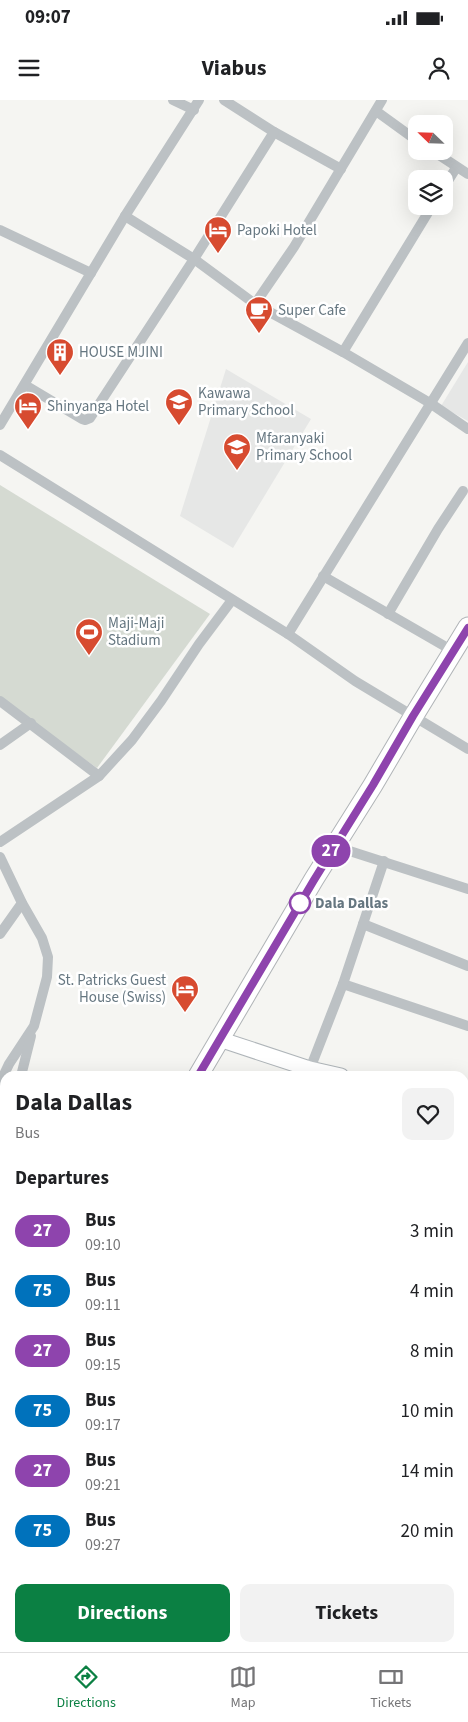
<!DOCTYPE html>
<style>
:root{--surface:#fff;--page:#f2f2f2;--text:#202124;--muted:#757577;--line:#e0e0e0;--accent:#0b8043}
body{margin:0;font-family:"Source Sans 3",sans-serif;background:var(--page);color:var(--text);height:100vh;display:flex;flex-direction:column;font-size:19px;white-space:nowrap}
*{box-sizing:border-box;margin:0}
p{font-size:16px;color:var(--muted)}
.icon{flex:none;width:28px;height:28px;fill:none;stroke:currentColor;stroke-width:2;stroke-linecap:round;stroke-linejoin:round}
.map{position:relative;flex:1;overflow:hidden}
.panel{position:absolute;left:0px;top:971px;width:469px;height:581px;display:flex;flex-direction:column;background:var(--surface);border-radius:15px 15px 0 0;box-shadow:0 5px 20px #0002}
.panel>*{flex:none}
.badge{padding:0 10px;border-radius:16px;font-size:18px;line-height:32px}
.needle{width:32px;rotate:293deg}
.buttons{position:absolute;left:408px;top:15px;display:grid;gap:10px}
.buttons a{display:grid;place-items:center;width:45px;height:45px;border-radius:10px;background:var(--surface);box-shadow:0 5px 20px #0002;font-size:25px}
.map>.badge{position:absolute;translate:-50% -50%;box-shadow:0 0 0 2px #fff}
h2{padding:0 15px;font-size:19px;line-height:45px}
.round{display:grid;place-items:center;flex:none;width:52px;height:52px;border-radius:10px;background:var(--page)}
.overview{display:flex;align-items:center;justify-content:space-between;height:85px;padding:0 15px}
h1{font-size:24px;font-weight:700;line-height:38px}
.primary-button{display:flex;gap:10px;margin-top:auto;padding:10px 15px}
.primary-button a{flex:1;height:58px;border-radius:10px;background:var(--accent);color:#fff;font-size:20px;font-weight:700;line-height:58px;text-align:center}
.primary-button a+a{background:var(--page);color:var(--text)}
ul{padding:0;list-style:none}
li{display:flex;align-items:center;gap:15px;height:60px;padding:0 15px}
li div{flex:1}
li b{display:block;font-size:19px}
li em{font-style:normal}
li .badge{min-width:55px;font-weight:700;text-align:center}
.status{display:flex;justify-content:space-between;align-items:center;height:35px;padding:0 25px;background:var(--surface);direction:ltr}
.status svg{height:14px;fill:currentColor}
header{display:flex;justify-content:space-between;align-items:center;height:65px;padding:0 15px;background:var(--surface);font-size:22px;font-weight:700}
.menu{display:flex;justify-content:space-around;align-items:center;height:70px;border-top:1px solid var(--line);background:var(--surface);font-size:14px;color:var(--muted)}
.menu a{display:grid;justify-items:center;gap:2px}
.menu .selected{color:var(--accent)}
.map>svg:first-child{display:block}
.built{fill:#e6e7e6}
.green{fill:#d5dad2}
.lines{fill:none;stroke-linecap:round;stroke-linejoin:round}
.secondary-casing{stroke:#afb5b9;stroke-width:17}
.highway-casing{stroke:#b0b4b7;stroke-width:21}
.street{stroke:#bcc1c4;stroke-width:10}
.secondary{stroke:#fff;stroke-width:15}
.highway{stroke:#fff;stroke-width:19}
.line-casing{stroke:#fff;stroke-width:11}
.line{stroke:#8e44ad;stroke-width:8}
.stop-dot{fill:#fff;stroke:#8e44ad;stroke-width:2.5}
.labels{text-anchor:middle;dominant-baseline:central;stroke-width:5;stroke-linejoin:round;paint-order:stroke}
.poi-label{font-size:15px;fill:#667781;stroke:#fff;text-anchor:start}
.stop-label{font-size:15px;font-weight:bold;fill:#667781;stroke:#fff;text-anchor:start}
</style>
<div class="status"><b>09:07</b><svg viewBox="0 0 49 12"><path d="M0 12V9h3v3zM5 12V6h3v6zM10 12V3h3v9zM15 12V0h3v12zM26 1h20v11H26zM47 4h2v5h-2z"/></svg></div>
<header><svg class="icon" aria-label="menu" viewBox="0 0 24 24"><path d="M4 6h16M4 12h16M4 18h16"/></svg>Viabus<svg class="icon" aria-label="person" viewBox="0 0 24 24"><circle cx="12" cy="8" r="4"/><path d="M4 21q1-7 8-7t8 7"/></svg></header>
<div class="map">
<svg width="468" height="1552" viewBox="0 0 468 1552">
<rect width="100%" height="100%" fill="#f5f5f2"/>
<g class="built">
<path d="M 468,262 L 468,321 L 441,306 Z"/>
<path d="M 226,269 L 311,319 L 233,448 L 180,416 Z"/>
</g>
<path class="green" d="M 0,385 L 210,514 L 97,668 L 0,599 Z"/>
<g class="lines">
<g class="secondary-casing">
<g id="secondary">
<path d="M 219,939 L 310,969 L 341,976"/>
<path d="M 464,1010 L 468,1011"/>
<path d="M 464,1138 L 468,1139"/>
</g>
</g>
<g class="highway-casing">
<g id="highway">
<path d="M 198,976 L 314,779 L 373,685 L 413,617 L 468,527"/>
<path d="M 0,1298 L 5,1291"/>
</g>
</g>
<g class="street">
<path d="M 173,0 L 194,10"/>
<path d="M 224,0 L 274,32 L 341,69"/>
<path d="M 376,11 L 416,40"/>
<path d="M 433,51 L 468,74"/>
<path d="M 444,87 L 456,68"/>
<path d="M 125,116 L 194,159 L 255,204 L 343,252 L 430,303 L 468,329"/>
<path d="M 0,130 L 91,173"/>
<path d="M 255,204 L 294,147 L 382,0"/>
<path d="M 343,252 L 432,106"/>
<path d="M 25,285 L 82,319 L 85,320 L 90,318 L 194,159 L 274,32"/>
<path d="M 0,325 L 125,116 L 199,0"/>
<path d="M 0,355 L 288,534 L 355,581 L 468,649"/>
<path d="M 323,476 L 453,551"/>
<path d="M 388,514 L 438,429 L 463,391"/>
<path d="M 288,534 L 468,243"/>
<path d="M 0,601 L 99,676"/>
<path d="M 0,645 L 31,623"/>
<path d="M 0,742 L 99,676 L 132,640 L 161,601 L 199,544 L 232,500"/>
<path d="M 334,746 L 468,789"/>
<path d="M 0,757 L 22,803 L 42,838 L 48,857 L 47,877 L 34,926 L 9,964 L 0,983"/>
<path d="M 363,824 L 468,866"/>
<path d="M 0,834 L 22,803"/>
<path d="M 343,884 L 468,926"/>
<path d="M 310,969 L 343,884 L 384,761"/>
<path d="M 21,976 L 31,936"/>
<path d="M 0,1062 L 5,1043"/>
<path d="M 464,1090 L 468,1073"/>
<path d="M 464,1205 L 468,1205"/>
<path d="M 464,1442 L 468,1440"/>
<path d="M 0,1461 L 5,1454"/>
<path d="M 464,1539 L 468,1537"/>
<path d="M 92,1548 L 98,1552"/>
<path d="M 393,1548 L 394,1552"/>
<path d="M 35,1552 L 38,1548"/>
<path d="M 131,1552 L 134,1548"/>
<path d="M 228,1552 L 232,1548"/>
<path d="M 439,1552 L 447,1548"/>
</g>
<use href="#secondary" class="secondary"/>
<use href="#highway" class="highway"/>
</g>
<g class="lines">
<g class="line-casing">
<path id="line" d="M 198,976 L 314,780 L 373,685 L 413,616 L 468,528"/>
</g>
<use href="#line" class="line"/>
</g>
<defs>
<g id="hotel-pin" transform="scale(1.4375)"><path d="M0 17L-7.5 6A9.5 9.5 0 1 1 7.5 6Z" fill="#d74b30" stroke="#fff"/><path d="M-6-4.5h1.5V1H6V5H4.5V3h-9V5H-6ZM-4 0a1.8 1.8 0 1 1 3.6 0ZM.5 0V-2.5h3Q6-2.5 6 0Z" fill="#fff"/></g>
<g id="cafe-pin" transform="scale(1.4375)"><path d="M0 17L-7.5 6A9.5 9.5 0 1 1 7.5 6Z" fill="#d74b30" stroke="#fff"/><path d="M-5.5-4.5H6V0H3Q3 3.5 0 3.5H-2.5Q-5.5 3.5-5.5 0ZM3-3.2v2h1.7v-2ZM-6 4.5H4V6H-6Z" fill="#fff"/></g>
<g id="building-pin" transform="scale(1.4375)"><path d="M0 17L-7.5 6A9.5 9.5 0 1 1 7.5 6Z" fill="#d74b30" stroke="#fff"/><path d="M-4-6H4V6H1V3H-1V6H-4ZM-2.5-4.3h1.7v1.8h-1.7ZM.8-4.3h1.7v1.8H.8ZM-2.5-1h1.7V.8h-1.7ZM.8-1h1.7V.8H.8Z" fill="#fff"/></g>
<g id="school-pin" transform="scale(1.4375)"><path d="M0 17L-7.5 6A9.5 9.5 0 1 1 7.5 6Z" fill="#d74b30" stroke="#fff"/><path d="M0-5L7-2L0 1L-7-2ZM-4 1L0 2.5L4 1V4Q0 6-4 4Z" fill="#fff"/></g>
<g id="stadium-pin" transform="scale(1.4375)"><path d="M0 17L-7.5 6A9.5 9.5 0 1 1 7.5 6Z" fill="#d74b30" stroke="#fff"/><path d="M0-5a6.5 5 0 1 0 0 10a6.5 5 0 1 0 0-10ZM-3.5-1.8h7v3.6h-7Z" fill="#fff"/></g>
</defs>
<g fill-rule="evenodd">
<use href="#hotel-pin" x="218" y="130"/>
<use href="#cafe-pin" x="259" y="210"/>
<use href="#building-pin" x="60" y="252"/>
<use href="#school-pin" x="179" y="302"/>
<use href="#hotel-pin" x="28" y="306"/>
<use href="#school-pin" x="237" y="347"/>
<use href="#stadium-pin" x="89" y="532"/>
<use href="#hotel-pin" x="185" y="889"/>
</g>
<circle class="stop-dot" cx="300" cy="803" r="10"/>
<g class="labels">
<g class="poi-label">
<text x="237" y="130">Papoki Hotel</text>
<text x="278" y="210">Super Cafe</text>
<text x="79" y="252">HOUSE MJINI</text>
<text x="198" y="293">Kawawa<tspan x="198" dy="17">Primary School</tspan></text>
<text x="47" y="306">Shinyanga Hotel</text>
<text x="256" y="338">Mfaranyaki<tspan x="256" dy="17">Primary School</tspan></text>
<text x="108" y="523">Maji-Maji<tspan x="108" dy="17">Stadium</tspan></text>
<text x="166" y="880" text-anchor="end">St. Patricks Guest<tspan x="166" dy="17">House (Swiss)</tspan></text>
</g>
<g class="stop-label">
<text x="315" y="803">Dala Dallas</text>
</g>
</g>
</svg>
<div class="buttons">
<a><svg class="needle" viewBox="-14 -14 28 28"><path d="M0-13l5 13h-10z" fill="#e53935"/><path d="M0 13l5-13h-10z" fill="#757577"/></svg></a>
<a><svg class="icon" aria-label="layers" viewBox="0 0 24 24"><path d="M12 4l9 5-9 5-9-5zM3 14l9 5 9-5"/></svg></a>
</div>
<b class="badge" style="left:331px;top:751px;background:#8e44ad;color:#fff">27</b>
<section class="panel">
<div class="overview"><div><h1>Dala Dallas</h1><p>Bus</p></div><a class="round"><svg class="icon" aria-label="heart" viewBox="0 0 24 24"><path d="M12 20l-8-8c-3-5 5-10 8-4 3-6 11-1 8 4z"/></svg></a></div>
<h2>Departures</h2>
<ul>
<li><span class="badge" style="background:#8e44ad;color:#fff">27</span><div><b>Bus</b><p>09:10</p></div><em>3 min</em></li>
<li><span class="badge" style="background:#0072bc;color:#fff">75</span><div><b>Bus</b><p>09:11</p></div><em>4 min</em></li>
<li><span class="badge" style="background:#8e44ad;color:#fff">27</span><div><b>Bus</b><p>09:15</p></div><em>8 min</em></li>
<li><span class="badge" style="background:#0072bc;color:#fff">75</span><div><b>Bus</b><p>09:17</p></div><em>10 min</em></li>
<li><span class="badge" style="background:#8e44ad;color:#fff">27</span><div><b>Bus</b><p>09:21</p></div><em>14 min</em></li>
<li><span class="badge" style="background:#0072bc;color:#fff">75</span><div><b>Bus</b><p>09:27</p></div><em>20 min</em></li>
</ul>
<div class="primary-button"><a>Directions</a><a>Tickets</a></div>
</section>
</div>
<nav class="menu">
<a class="selected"><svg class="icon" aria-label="directions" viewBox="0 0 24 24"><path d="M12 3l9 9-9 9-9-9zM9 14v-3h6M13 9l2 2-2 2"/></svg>Directions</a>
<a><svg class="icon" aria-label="map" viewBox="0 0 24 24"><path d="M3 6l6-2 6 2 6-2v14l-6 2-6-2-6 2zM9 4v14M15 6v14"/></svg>Map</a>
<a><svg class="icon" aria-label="tickets" viewBox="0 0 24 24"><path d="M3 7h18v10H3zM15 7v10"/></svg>Tickets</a>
</nav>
